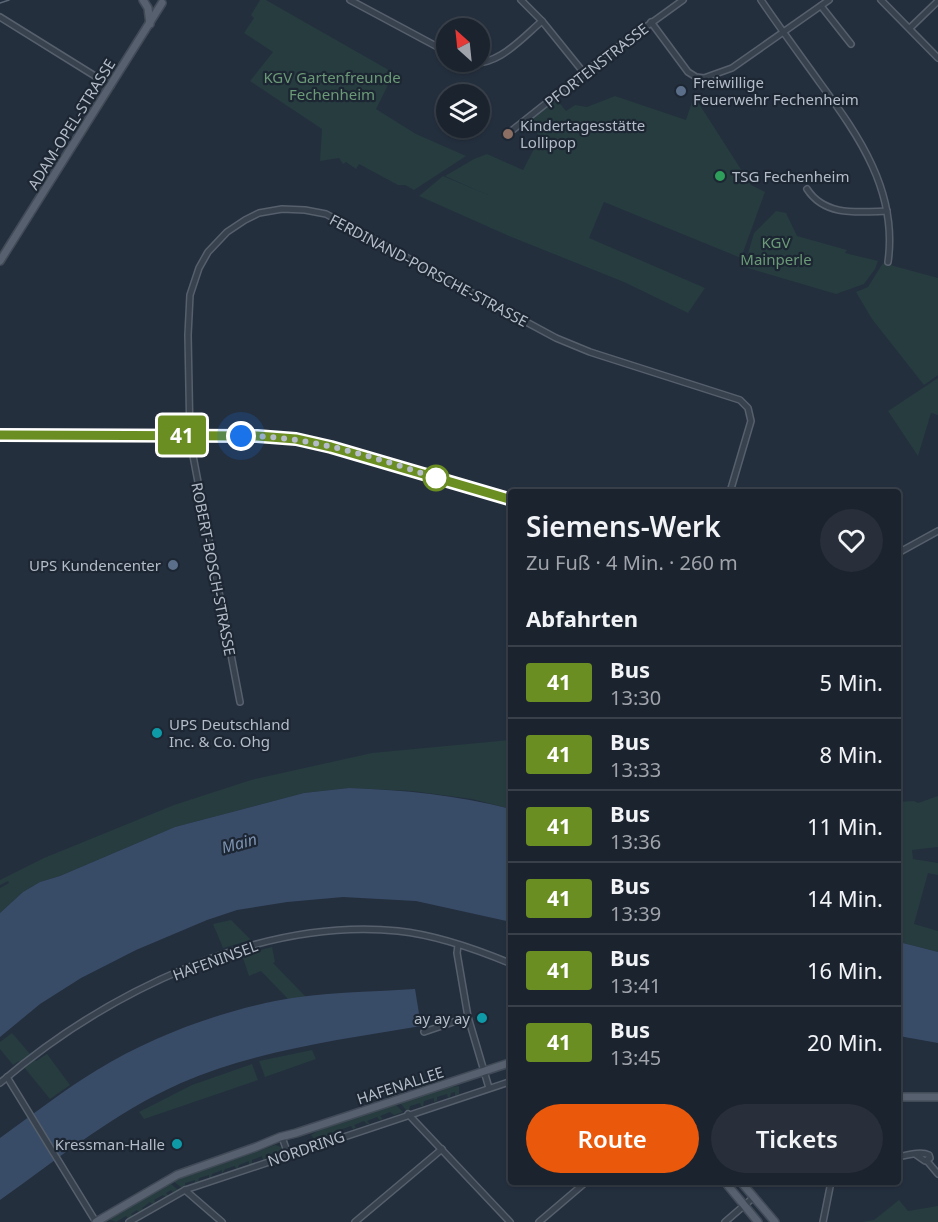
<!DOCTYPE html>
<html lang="de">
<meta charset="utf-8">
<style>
:root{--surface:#1b232e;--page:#282f3a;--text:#f1f3f6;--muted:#a0a4aa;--line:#39404a;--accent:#ea580c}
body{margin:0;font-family:"Noto Sans",sans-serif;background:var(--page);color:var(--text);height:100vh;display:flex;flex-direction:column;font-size:22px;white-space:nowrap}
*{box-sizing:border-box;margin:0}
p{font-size:20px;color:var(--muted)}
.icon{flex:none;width:33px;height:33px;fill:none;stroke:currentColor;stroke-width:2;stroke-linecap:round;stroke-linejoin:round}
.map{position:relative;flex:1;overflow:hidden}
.side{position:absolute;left:508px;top:489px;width:393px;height:696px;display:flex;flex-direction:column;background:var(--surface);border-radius:6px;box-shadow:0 2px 4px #0004,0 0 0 2px var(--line)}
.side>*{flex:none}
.badge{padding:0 12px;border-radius:4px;font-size:21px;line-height:39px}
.needle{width:39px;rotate:333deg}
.fabs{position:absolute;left:436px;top:18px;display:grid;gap:12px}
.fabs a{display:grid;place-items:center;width:54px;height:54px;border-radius:50%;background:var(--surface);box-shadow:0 2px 4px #0004,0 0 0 2px var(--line);font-size:30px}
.you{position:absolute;width:30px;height:30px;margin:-15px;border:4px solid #fff;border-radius:50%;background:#1a73e8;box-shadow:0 0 0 9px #1a73e833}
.map>.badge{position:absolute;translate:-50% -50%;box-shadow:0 0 0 3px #fff}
h2{padding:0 18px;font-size:22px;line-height:54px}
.round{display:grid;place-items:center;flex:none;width:63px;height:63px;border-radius:32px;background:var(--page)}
.summary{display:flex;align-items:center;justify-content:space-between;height:102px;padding:0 18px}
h1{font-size:28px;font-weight:600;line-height:45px}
.cta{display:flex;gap:12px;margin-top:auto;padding:12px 18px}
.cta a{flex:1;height:69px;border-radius:36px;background:var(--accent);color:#fff;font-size:24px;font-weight:600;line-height:69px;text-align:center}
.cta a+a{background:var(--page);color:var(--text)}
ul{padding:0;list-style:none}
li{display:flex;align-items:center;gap:18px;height:72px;padding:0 18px;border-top:2px solid var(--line)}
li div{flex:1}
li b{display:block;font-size:22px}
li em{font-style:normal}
li .badge{min-width:66px;font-weight:700;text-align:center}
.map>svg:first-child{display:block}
.green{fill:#263c3f}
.water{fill:#394c67}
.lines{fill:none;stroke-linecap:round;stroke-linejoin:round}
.minor-casing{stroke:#565f6c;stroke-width:8}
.major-casing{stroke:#414a57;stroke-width:10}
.minor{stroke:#38414e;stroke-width:5}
.major{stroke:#56606e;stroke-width:7}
.tram{stroke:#5a6575;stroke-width:1.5}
.line-casing{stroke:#fff;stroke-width:14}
.line{stroke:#6b8e23;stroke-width:9}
.walk{stroke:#b4bcc9;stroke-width:6;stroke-dasharray:0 10.8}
.service-dot{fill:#5c6f8a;stroke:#1d2633;stroke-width:2}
.education-dot{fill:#8d6e63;stroke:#1d2633;stroke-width:2}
.leisure-dot{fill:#2e9e5b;stroke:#1d2633;stroke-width:2}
.stop-dot{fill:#fff;stroke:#6b8e23;stroke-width:3}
.culture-dot{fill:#0f9aa8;stroke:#1d2633;stroke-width:2}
.labels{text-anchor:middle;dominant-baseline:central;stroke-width:4.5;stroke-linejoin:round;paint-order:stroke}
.street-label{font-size:15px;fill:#b4bcc9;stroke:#1d2633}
.park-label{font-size:15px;fill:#6b9a76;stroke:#1d2633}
.poi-label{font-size:15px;fill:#b4bcc9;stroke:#1d2633;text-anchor:start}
.water-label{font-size:16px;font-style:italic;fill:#7c92b1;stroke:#1d2633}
</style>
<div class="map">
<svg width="938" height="1222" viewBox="0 0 938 1222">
<rect width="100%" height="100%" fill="#242f3e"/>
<g class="green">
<path d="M 260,0 L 266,0 L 394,73 L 376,109 L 416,134 L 466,156 L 414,190 L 405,185 L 398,185 L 359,164 L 356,169 L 346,162 L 343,164 L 339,158 L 320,161 L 322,129 L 250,81 L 273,52 L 244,33 L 254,18 L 251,15 Z"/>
<path d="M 615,96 L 686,120 L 694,96 L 751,185 L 765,192 L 741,258 L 604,202 L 589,238 L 705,288 L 688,313 L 624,282 L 509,236 L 419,196 L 443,176 L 488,195 L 445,176 L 474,159 L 487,154 L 523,170 L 540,137 L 529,121 L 557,100 L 566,111 L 575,105 L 587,107 Z"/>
<path d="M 776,211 L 786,213 L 797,236 L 847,250 L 845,253 L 878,261 L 875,269 L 864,284 L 836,294 L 744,267 L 754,233 Z"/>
<path d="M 883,263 L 938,278 L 938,375 L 924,385 L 872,319 L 856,292 L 868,287 Z"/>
<path d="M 938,378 L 938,415 L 931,413 L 918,456 L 888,411 Z"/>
<path d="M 511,740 L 511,809 L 472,799 L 412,791 L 349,788 L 304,793 L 175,827 L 60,876 L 40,882 L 23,892 L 0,913 L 0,888 L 9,883 L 8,881 L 0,885 L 0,880 L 44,858 L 174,805 L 251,780 L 372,753 Z"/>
<path d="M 938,796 L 938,847 L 912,850 L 913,859 L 938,863 L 938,875 L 928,873 L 914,924 L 938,931 L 938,952 L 899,942 L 898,802 L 914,801 L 918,803 Z"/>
<path d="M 231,920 L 251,940 L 223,948 L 213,924 Z"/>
<path d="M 272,947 L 275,962 L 273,963 L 306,997 L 288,999 L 261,971 L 249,976 L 242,955 Z"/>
<path d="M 12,1033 L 36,1061 L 47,1054 L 70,1085 L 50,1099 L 19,1061 L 13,1065 L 0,1049 L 0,1042 Z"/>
<path d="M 312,1050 L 316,1059 L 265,1077 L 259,1061 Z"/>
<path d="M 252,1064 L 258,1080 L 144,1119 L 139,1112 L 192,1085 Z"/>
<path d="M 459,1086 L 459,1094 L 455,1096 L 455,1092 L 451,1093 L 450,1097 L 448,1098 L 447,1094 L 437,1097 L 437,1101 L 434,1102 L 434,1098 L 424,1101 L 423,1106 L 421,1106 L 420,1103 L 410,1106 L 409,1110 L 407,1111 L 399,1102 L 439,1089 Z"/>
<path d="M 395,1104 L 403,1112 L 394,1115 L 390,1112 L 380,1116 L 383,1119 L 380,1120 L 377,1117 L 367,1121 L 370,1124 L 367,1124 L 364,1121 L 354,1125 L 356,1128 L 353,1129 L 351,1126 L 340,1130 L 343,1133 L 340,1134 L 337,1131 L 327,1134 L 330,1137 L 327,1138 L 324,1135 L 316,1138 L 317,1142 L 311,1135 L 321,1129 Z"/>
<path d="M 275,1145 L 282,1147 L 280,1154 L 276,1156 L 276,1152 L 266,1156 L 265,1160 L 263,1160 L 262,1156 L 252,1160 L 252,1164 L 249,1165 L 249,1161 L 239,1165 L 238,1168 L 236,1169 L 235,1166 L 225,1169 L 222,1174 L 222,1170 L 212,1174 L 211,1178 L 209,1179 L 209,1175 L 199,1178 L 198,1183 L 195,1183 L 195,1180 L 185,1183 L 185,1187 L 182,1188 L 173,1181 Z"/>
<path d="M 170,1183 L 178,1190 L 174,1193 L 171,1190 L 166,1193 L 169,1196 L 166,1197 L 163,1195 L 154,1200 L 156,1203 L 154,1205 L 150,1202 L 142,1208 L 144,1210 L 140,1213 L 137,1210 L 131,1214 L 133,1216 L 129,1219 L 126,1216 L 116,1222 L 108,1219 Z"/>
<path d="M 899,1200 L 908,1211 L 938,1206 L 938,1222 L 861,1222 L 874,1220 Z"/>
</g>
<g class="water">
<path d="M 349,788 C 406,790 456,795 511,809 L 511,922 L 416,901 L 343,897 L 287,902 L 237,910 L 207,920 L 136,950 L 81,978 L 40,1004 L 0,1037 L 0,913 L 23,892 L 40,882 L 60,876 L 175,827 L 304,793 Z"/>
<path d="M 899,942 L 938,952 L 938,1043 L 899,1036 Z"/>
<path d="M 415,989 L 421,1026 C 339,1040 257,1050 181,1083 C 115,1112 58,1159 0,1200 L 0,1138 C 32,1115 64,1090 97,1070 C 151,1037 213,1014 275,1001 C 321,992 369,992 415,989 Z"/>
</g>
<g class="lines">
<g class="minor-casing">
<g id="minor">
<path d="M 350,0 L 447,52"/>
<path d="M 521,0 L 542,21 L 584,73"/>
<path d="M 761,0 C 780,28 800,55 820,83 C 859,136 898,192 888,262"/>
<path d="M 881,0 L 938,58"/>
<path d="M 821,6 L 851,44"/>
<path d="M 0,17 L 111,86"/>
<path d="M 651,22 L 688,72 L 696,77 L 704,78 L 732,68 L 829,0"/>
<path d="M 910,28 L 938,1"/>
<path d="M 466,62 C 496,69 521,39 542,21"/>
<path d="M 510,132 L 607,55 L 683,0"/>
<path d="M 807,189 C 825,217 859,212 887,211"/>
<path d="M 898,553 L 938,531"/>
<path d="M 240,702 L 190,440 L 188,335 L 190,295 L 199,268 L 208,252 L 227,232 L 245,220 L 259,213 L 282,209 L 305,210 L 326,214 L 556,338 L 590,352 L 740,400 L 748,408 L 751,421 L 730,492"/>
<path d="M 458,945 L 457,953 L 468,1017 L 489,1088"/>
<path d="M 424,1032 L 468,1017"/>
<path d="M 7,1077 L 96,1222"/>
<path d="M 0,1083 C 104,994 258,917 398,931 C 437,935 476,949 512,964"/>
<path d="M 408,1114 L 510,1222"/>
<path d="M 283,1140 L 288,1154"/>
<path d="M 898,1157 C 908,1155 921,1151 929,1155 L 930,1158 L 925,1161 L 915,1154"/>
<path d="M 927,1161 L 938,1174"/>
<path d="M 185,1190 L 222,1222"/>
<path d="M 129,1222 L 185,1190 L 512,1081"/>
<path d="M 355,1222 L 442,1149"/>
<path d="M 539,1222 L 586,1182"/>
<path d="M 725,1222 L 754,1197"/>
<path d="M 823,1222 L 831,1182"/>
</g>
</g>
<g class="major-casing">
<g id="major">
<path d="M 143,0 L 148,8 L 150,24"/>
<path d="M 0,261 L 162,3"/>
<path d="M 0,435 L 257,436 L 296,439 L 331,447 L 512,500"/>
<path d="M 898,1097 L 938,1097"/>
<path d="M 725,1182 L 758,1222"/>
<path d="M 741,1182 L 775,1222"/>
<path d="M 96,1222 L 177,1175 L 256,1147 L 280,1137 L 296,1133 L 512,1062"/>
</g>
</g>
<use href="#minor" class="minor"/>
<use href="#major" class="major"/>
<path class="tram" d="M 0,3 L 9,0"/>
</g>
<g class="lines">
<g class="line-casing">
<path id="line" d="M 0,435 L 257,436 L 296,439 L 331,447 L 512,500"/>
</g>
<use href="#line" class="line"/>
<path class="walk" d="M 241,436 C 306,435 375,457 436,478"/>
</g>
<g class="service-dot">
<circle cx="681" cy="91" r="6"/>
<circle cx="173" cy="565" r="6"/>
</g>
<circle class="education-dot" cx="508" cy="134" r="6"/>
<circle class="leisure-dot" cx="720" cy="176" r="6"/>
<circle class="stop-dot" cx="436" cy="478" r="12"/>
<g class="culture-dot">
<circle cx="157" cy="733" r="6"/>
<circle cx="482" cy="1018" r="6"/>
<circle cx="177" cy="1144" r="6"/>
</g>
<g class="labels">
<g class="street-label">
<text transform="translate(596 65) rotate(-38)">PFORTENSTRASSE</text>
<text transform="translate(71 124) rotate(-58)">ADAM-OPEL-STRASSE</text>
<text transform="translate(429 270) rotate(28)">FERDINAND-PORSCHE-STRASSE</text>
<text transform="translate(214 569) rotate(79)">ROBERT-BOSCH-STRASSE</text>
<text transform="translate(215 960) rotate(-20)">HAFENINSEL</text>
<text transform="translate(400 1085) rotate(-18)">HAFENALLEE</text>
<text transform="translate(306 1148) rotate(-19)">NORDRING</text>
</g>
<g class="park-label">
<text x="332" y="77">KGV Gartenfreunde<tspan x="332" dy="17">Fechenheim</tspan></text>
<text x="776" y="242">KGV<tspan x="776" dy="17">Mainperle</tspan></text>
</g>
<g class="poi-label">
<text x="693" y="82">Freiwillige<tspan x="693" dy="17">Feuerwehr Fechenheim</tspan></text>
<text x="520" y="125">Kindertagesstätte<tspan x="520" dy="17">Lollipop</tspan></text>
<text x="732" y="176">TSG Fechenheim</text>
<text x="161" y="565" text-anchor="end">UPS Kundencenter</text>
<text x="169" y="724">UPS Deutschland<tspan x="169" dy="17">Inc. &amp; Co. Ohg</tspan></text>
<text x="470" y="1018" text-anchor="end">ay ay ay</text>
<text x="165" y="1144" text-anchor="end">Kressman-Halle</text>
</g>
<g class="water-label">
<text transform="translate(239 843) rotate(-15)">Main</text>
</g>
</g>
</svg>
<div class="fabs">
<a><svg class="needle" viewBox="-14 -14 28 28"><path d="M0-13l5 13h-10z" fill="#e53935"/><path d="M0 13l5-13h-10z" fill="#a0a4aa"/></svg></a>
<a><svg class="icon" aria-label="layers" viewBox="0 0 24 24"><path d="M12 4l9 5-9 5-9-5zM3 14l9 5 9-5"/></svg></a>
</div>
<div class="you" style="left:241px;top:436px"></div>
<b class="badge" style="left:182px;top:435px;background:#6b8e23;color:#fff">41</b>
<section class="side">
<div class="summary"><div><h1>Siemens-Werk</h1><p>Zu Fuß · 4 Min. · 260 m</p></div><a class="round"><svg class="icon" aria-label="heart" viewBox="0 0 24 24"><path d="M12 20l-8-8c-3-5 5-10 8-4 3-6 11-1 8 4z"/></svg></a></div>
<h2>Abfahrten</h2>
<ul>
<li><span class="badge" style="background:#6b8e23;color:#fff">41</span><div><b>Bus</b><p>13:30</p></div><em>5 Min.</em></li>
<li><span class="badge" style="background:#6b8e23;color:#fff">41</span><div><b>Bus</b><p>13:33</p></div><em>8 Min.</em></li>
<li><span class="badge" style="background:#6b8e23;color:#fff">41</span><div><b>Bus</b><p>13:36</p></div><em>11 Min.</em></li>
<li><span class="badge" style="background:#6b8e23;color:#fff">41</span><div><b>Bus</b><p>13:39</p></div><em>14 Min.</em></li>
<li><span class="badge" style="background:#6b8e23;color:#fff">41</span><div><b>Bus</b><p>13:41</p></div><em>16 Min.</em></li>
<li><span class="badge" style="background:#6b8e23;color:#fff">41</span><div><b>Bus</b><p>13:45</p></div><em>20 Min.</em></li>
</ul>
<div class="cta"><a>Route</a><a>Tickets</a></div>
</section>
</div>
